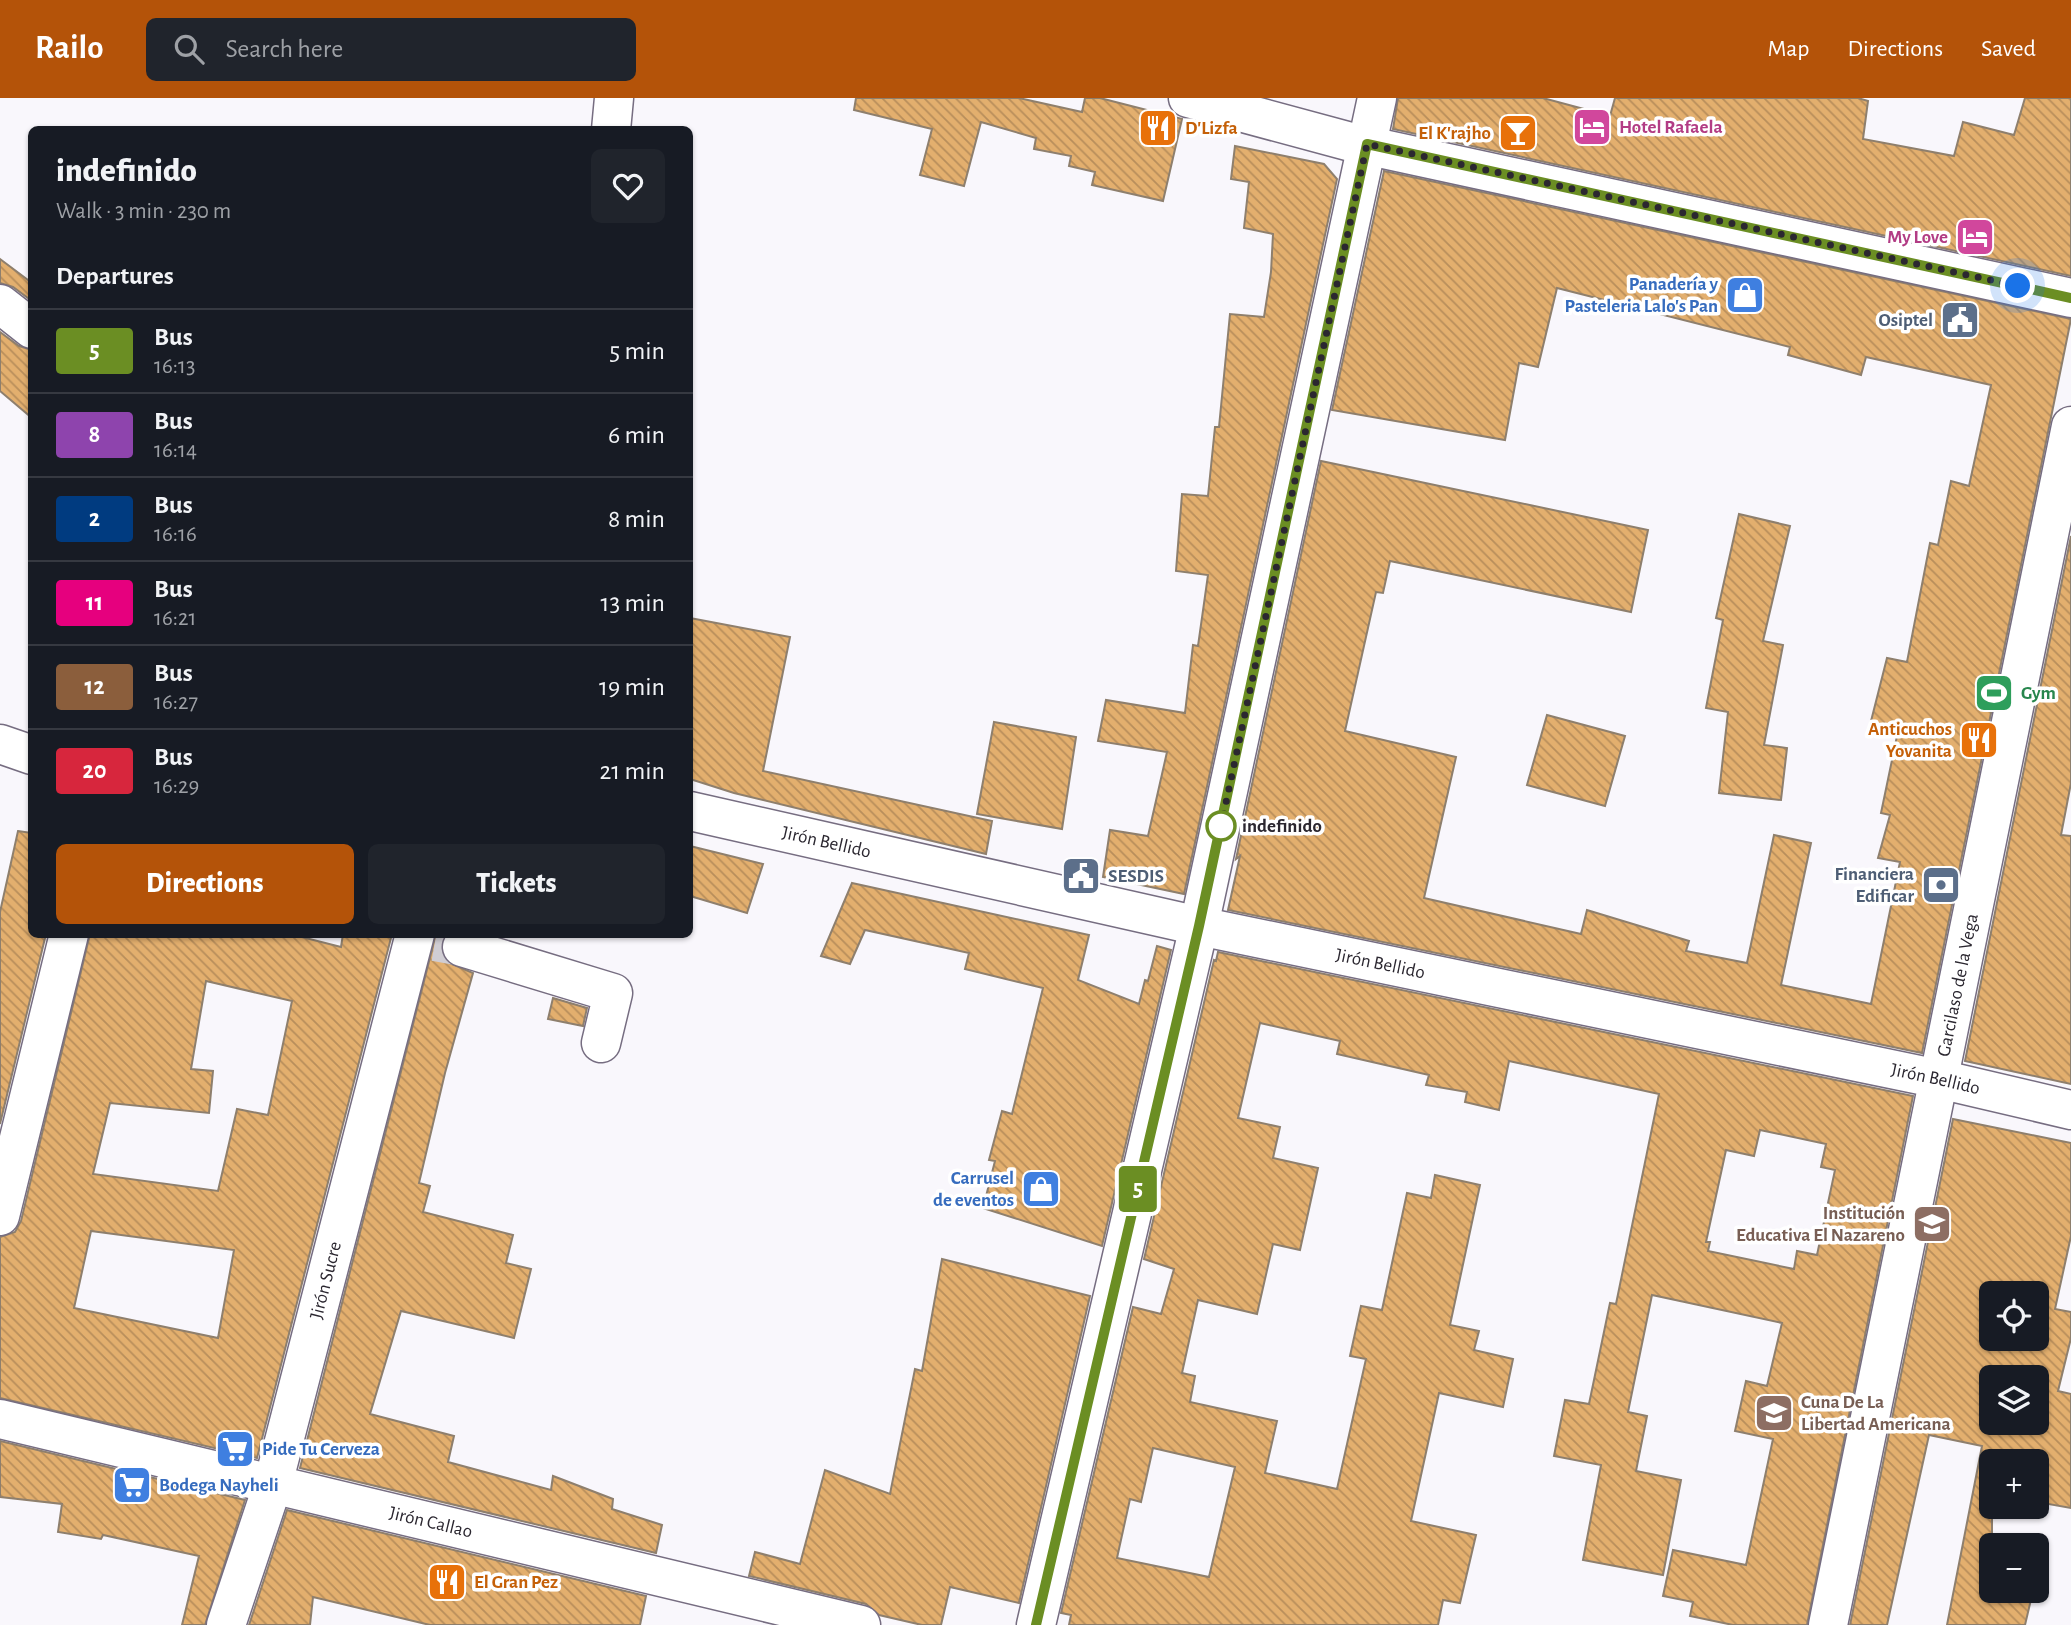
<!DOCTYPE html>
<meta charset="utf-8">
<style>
:root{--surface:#171b24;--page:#20242c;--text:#f1f3f6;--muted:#9ea1a6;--line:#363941;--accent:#b45309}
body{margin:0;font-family:"Alegreya Sans",sans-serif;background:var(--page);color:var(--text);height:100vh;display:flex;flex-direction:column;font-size:26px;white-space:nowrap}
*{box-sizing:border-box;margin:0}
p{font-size:23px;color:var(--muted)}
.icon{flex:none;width:38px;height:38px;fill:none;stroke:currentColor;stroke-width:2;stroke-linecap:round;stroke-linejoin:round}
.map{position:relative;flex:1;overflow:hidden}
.drawer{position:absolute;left:28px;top:28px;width:665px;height:812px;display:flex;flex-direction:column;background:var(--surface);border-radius:10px;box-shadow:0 2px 5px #0004}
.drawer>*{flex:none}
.badge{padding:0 14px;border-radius:5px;font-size:24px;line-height:46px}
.buttons{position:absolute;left:1979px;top:1183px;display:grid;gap:14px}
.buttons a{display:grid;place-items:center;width:70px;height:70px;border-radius:10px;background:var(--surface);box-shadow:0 2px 5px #0004;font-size:35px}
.you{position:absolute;width:35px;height:35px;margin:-18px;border:5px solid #fff;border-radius:50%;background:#1a73e8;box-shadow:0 0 0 10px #1a73e833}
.map>.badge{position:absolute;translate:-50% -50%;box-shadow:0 0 0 4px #fff}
h2{padding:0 28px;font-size:26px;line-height:63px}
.round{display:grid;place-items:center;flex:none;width:74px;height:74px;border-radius:10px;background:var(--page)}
.headline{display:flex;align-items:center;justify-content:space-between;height:119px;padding:0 28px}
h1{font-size:33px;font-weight:800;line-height:52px}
.primary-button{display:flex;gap:14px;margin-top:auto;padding:14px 28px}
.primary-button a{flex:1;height:80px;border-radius:10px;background:var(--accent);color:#fff;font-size:28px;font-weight:800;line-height:80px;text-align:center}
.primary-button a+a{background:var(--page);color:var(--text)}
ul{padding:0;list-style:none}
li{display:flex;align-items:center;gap:21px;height:84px;padding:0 28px;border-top:2px solid var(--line)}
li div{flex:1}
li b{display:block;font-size:26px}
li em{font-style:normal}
li .badge{min-width:77px;font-weight:700;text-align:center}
header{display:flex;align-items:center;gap:42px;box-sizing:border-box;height:98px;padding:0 35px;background:var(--accent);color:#fff}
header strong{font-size:33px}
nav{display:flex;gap:38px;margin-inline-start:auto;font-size:24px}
.search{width:490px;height:63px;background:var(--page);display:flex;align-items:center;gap:18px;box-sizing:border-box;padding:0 24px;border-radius:10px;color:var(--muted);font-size:26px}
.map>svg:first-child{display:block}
.building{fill:url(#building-back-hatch);stroke:#8e7f6d;stroke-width:2;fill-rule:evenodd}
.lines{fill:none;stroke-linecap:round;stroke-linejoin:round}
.minor-tunnel{stroke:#d0cdd3;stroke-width:38;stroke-dasharray:38 19;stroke-linecap:butt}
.minor-casing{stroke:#766d81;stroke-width:41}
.minor{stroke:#fff;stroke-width:38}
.line-casing{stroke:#fff;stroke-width:16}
.line{stroke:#6b8e23;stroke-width:10}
.walk{stroke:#2b2730;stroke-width:7;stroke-dasharray:0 12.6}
.stop-dot{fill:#fff;stroke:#6b8e23;stroke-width:3.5}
.labels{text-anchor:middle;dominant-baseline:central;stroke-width:7;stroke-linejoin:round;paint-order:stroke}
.hotel-label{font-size:19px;font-weight:bold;fill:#b23c85;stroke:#fff;text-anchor:start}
.food-label{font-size:19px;font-weight:bold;fill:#c56008;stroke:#fff;text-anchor:start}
.shop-label{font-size:19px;font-weight:bold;fill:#366cbe;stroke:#fff;text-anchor:end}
.service-label{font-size:19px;font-weight:bold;fill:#4e5e75;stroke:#fff;text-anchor:end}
.leisure-label{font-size:19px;font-weight:bold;fill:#27864d;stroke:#fff;text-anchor:start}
.stop-label{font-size:19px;font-weight:bold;fill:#2b2730;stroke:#fff;text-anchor:start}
.street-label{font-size:19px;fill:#2b2730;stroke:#fff}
.education-label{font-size:19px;font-weight:bold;fill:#785e54;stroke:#fff;text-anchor:end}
</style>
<header>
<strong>Railo</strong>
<div class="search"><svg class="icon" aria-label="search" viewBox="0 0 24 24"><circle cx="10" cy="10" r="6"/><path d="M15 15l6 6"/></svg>Search here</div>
<nav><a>Map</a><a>Directions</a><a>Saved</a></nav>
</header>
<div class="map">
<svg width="2071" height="1527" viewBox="0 0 2071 1527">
<defs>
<pattern id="building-back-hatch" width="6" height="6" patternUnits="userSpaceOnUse" patternTransform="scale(1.75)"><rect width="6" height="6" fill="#e3af6e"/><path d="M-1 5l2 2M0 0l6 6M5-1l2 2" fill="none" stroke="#b88e5b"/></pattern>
</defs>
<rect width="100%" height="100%" fill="#f9f7fc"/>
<g class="building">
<path d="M 856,0 L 1019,0 L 1082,14 L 1085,0 L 1100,0 L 1182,21 L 1163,103 L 1092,87 L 1095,74 L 1069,68 L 1071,58 L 1034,51 L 1036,40 L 981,24 L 964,88 L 920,77 L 932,31 L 854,12 Z"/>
<path d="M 1398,0 L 1543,0 L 1610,18 L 1615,0 L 1858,0 L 1868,3 L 1863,41 L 1954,58 L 1963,24 L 2014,37 L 2025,0 L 2071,0 L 2071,178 L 1393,31 Z"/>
<path d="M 1235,48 L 1324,66 L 1337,81 L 1184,796 L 1103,779 L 1110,732 L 1148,738 L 1167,654 L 1098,643 L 1106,602 L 1185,615 L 1193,547 L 1198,548 L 1208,477 L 1176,473 L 1182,396 L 1208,398 L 1215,329 L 1219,329 L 1230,216 L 1264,219 L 1271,174 L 1273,136 L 1244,130 L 1249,84 L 1231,81 Z"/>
<path d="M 1384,73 L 2071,221 L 1922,955 L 1228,812 L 1240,758 L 1236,761 L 1321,363 L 1648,432 L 1631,514 L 1390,463 L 1383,495 L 1376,494 L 1345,633 L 1456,659 L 1424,800 L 1581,836 L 1587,812 L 1689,843 L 1686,853 L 1747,865 L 1774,737 L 1811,745 L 1781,887 L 1871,906 L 1900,764 L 1878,760 L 1890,717 L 1881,715 L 1897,638 L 1869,631 L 1887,560 L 1907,564 L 1930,445 L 1938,447 L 1951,383 L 1969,388 L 1991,287 L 1866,259 L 1861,277 L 1788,257 L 1790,249 L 1557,190 L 1538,269 L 1519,265 L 1505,342 L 1332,312 Z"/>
<path d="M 0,161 L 32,185 L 32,203 L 13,189 L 0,185 Z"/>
<path d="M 0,234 L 19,248 L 32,252 L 32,320 L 0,293 Z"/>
<path d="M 1739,416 L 1790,428 L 1763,543 L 1783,547 L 1764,647 L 1787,650 L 1781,702 L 1719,695 L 1728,614 L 1706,610 L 1723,522 L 1716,520 Z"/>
<path d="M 2071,438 L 2071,685 L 2061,737 L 2071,738 L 2071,986 L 1965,963 Z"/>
<path d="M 690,520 L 790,539 L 763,673 L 992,723 L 986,756 L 734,695 L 690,681 Z"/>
<path d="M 1547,617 L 1625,638 L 1605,708 L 1527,687 Z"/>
<path d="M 994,624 L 1076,639 L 1062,731 L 977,716 Z"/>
<path d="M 18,733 L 32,735 L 32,836 L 46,836 L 0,1026 L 0,814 Z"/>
<path d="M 690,748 L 763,766 L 747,815 L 690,798 Z"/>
<path d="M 852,785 L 1089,837 L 1078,882 L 1139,906 L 1145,882 L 1148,883 L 1157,848 L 1171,852 L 1102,1148 L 983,1110 L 995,1063 L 989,1062 L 1002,1013 L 1012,1016 L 1043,890 L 965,871 L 969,855 L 865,832 L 850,866 L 821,858 Z"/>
<path d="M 90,836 L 290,836 L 341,849 L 343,836 L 392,836 L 257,1360 L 0,1300 L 0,1139 L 15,1134 L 21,1123 ZM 206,883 L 292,903 L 268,1017 L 237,1011 L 218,1093 L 93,1076 L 110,1005 L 209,1015 L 213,973 L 191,971 ZM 91,1133 L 234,1152 L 218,1240 L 74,1210 Z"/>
<path d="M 436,836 L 445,836 L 441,853 L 447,864 L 473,875 L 445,975 L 419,1085 L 430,1088 L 423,1114 L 513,1137 L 506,1165 L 531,1171 L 514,1240 L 401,1213 L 370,1316 L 454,1338 L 448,1364 L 551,1392 L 553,1378 L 613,1401 L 612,1411 L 662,1427 L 656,1455 L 300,1370 Z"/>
<path d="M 1218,854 L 1913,998 L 1807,1527 L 1733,1527 L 1690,1518 L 1693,1504 L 1663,1498 L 1673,1452 L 1746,1467 L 1773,1341 L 1735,1333 L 1746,1283 L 1767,1288 L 1782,1225 L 1652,1197 L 1628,1314 L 1647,1318 L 1636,1373 L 1681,1382 L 1663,1477 L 1583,1462 L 1601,1367 L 1554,1358 L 1565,1302 L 1589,1306 L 1610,1205 L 1616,1206 L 1659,996 L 1509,963 L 1499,1012 L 1465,1004 L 1467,994 L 1426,987 L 1429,977 L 1337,956 L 1340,943 L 1260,925 L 1238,1020 L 1280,1029 L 1273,1060 L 1318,1070 L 1300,1152 L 1273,1146 L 1257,1216 L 1198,1202 L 1182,1275 L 1195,1278 L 1190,1304 L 1277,1323 L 1265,1375 L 1337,1391 L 1366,1261 L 1350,1258 L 1361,1208 L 1382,1212 L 1407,1095 L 1431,1100 L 1435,1077 L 1480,1087 L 1450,1227 L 1479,1233 L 1474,1252 L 1513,1261 L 1503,1309 L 1439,1295 L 1411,1423 L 1476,1437 L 1460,1505 L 1443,1502 L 1438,1527 L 1069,1527 L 1071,1517 L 1061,1515 L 1133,1209 L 1161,1216 L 1174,1171 L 1144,1161 L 1214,862 L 1216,863 ZM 1760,1032 L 1826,1046 L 1821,1069 L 1835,1072 L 1817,1157 L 1797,1153 L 1794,1171 L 1708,1153 L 1710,1144 L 1706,1144 L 1726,1052 L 1754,1058 ZM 1153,1350 L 1235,1369 L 1209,1479 L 1117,1460 L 1130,1401 L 1141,1404 Z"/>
<path d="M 553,900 L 587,910 L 583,928 L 548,921 Z"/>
<path d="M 1953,1021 L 2071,1045 L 2071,1138 L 2055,1211 L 2071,1214 L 2071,1240 L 2058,1293 L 2071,1296 L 2071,1410 L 2037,1404 L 2037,1363 L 1992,1363 L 1992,1493 L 2033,1493 L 2025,1527 L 1947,1527 L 1982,1348 L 1929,1337 L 1887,1527 L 1850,1527 ZM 1992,1195 L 2037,1195 L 2037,1241 L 1992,1241 ZM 1992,1279 L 2037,1279 L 2037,1325 L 1992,1325 Z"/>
<path d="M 942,1161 L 1090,1198 L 1019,1505 L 950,1489 L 941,1527 L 922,1527 L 879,1517 L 866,1506 L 749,1478 L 755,1454 L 800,1466 L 825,1372 L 890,1396 L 915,1271 L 922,1273 Z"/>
<path d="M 0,1343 L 245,1402 L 205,1527 L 182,1527 L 199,1458 L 103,1437 L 101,1441 L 58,1434 L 62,1406 L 0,1399 Z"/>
<path d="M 287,1412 L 646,1498 L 640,1527 L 430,1527 L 313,1499 L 310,1527 L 249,1527 Z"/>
</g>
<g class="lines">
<path class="minor-tunnel" d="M 435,844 L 462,849"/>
<g class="minor-casing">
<g id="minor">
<path d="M 1188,0 L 1351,44 L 2071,200"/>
<path d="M 611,32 L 614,0"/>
<path d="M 0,206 L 32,231"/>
<path d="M 0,646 L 32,657"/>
<path id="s1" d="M 690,713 L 1199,828 L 1939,981 L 2071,1012"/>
<path d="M 462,849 L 613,895 L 601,945"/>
<path d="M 0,1118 L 69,836"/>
<path id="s2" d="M 0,1321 L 861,1527"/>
<path id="s3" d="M 226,1527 L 273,1386 L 415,836"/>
<path d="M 1036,1527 L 1199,828 L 1377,0"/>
<path id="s4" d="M 1828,1527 L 2071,328"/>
</g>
</g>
<use href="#minor" class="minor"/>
</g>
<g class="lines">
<g class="line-casing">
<path id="line" d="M 1036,1527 L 1199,828 L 1367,46 L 2071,200"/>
</g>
<use href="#line" class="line"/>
<path class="walk" d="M 1221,728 L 1367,46 L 2018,188"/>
</g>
<defs>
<g id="hotel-square" transform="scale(2.0125)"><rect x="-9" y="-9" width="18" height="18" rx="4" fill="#d1479c" stroke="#fff"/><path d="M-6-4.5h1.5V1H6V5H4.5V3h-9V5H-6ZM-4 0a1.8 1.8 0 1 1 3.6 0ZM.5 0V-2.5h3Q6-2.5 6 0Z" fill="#fff"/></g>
<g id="restaurant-square" transform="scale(2.0125)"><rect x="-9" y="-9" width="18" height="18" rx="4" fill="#e8710a" stroke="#fff"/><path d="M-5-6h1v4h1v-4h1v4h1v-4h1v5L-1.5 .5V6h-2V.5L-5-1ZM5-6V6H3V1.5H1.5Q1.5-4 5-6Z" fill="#fff"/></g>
<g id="bar-square" transform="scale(2.0125)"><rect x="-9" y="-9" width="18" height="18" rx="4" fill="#e8710a" stroke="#fff"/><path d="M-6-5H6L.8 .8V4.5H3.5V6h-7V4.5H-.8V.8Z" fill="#fff"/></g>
<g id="shop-square" transform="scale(2.0125)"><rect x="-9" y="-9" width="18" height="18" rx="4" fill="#3f7fe0" stroke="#fff"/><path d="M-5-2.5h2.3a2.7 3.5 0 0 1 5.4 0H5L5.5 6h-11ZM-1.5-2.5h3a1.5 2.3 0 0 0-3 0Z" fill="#fff"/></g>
<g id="civic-square" transform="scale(2.0125)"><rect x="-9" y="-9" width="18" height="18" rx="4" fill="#5c6f8a" stroke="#fff"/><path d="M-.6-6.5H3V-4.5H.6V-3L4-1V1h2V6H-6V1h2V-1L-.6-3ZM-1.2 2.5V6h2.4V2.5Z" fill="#fff"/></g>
<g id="stadium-square" transform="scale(2.0125)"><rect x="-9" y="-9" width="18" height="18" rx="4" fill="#2e9e5b" stroke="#fff"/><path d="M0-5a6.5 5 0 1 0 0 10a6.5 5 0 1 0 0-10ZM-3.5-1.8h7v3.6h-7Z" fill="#fff"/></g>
<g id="bank-square" transform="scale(2.0125)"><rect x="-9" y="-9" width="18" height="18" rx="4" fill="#5c6f8a" stroke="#fff"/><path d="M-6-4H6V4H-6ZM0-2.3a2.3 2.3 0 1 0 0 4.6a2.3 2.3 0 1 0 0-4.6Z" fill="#fff"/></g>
<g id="school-square" transform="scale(2.0125)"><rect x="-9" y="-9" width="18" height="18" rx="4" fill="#8d6e63" stroke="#fff"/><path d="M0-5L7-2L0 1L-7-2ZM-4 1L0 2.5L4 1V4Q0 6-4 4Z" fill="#fff"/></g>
<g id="supermarket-square" transform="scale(2.0125)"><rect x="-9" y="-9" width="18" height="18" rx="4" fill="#3f7fe0" stroke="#fff"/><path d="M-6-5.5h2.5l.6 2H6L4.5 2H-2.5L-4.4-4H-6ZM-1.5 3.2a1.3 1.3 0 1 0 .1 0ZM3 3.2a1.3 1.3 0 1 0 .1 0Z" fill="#fff"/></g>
</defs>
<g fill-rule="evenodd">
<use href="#hotel-square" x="1592" y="29"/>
<use href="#restaurant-square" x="1158" y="30"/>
<use href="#bar-square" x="1518" y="35"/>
<use href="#hotel-square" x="1975" y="139"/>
<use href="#shop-square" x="1745" y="197"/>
<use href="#civic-square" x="1960" y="222"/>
<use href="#stadium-square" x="1994" y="595"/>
<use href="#restaurant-square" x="1979" y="642"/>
<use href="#civic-square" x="1081" y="778"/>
<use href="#bank-square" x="1941" y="787"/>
<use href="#shop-square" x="1041" y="1091"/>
<use href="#school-square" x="1932" y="1126"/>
<use href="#school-square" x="1774" y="1315"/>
<use href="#supermarket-square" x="235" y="1351"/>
<use href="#supermarket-square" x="132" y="1387"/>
<use href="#restaurant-square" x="447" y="1484"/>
</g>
<circle class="stop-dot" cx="1221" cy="728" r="14"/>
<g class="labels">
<g class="hotel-label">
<text x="1619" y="29">Hotel Rafaela</text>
<text x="1948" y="139" text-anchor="end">My Love</text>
</g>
<g class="food-label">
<text x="1185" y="30">D'Lizfa</text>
<text x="1491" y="35" text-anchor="end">El K'rajho</text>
<text x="1952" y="631" text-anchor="end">Anticuchos<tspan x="1952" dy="22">Yovanita</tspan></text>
<text x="474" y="1484">El Gran Pez</text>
</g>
<g class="shop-label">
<text x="1718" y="186">Panadería y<tspan x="1718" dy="22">Pasteleria Lalo's Pan</tspan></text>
<text x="1014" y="1080">Carrusel<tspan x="1014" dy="22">de eventos</tspan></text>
<text x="262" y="1351" text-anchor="start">Pide Tu Cerveza</text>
<text x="159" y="1387" text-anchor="start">Bodega Nayheli</text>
</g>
<g class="service-label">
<text x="1933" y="222">Osiptel</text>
<text x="1914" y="776">Financiera<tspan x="1914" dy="22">Edificar</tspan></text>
<text x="1108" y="778" text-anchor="start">SESDIS</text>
</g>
<g class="leisure-label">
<text x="2021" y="595">Gym</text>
</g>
<g class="stop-label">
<text x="1242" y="728">indefinido</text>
</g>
<g class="street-label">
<text stroke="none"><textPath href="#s1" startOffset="140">Jirón Bellido</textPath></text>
<text stroke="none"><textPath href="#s1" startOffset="707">Jirón Bellido</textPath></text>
<text stroke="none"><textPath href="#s4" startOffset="653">Garcilaso de la Vega</textPath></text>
<text stroke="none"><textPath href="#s1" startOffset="1274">Jirón Bellido</textPath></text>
<text stroke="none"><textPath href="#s3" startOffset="359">Jirón Sucre</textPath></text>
<text stroke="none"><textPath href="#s2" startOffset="443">Jirón Callao</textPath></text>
</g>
<g class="education-label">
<text x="1905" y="1115">Institución<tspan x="1905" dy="22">Educativa El Nazareno</tspan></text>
<text x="1801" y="1304" text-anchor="start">Cuna De La<tspan x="1801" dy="22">Libertad Americana</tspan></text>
</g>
</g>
</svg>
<div class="buttons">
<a><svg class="icon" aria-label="locate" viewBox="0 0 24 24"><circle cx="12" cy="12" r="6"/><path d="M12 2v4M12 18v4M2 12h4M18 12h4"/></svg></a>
<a><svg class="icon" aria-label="layers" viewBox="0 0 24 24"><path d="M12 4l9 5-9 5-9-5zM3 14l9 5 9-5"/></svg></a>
<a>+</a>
<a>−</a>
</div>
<div class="you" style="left:2018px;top:188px"></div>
<b class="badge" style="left:1138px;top:1091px;background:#6b8e23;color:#fff">5</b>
<section class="drawer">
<div class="headline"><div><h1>indefinido</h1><p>Walk · 3 min · 230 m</p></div><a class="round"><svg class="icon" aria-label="heart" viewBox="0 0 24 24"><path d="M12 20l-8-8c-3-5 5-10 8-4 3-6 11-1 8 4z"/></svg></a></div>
<h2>Departures</h2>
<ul>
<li><span class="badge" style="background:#6b8e23;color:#fff">5</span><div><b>Bus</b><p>16:13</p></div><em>5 min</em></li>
<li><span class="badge" style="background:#8e44ad;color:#fff">8</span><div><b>Bus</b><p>16:14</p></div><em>6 min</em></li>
<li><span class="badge" style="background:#003b80;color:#fff">2</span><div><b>Bus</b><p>16:16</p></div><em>8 min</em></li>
<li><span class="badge" style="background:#e6007e;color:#fff">11</span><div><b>Bus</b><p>16:21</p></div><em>13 min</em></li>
<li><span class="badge" style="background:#8b5e3c;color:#fff">12</span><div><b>Bus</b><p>16:27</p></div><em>19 min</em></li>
<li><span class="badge" style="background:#d7263d;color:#fff">20</span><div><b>Bus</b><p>16:29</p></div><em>21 min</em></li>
</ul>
<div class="primary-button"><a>Directions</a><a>Tickets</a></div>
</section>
</div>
